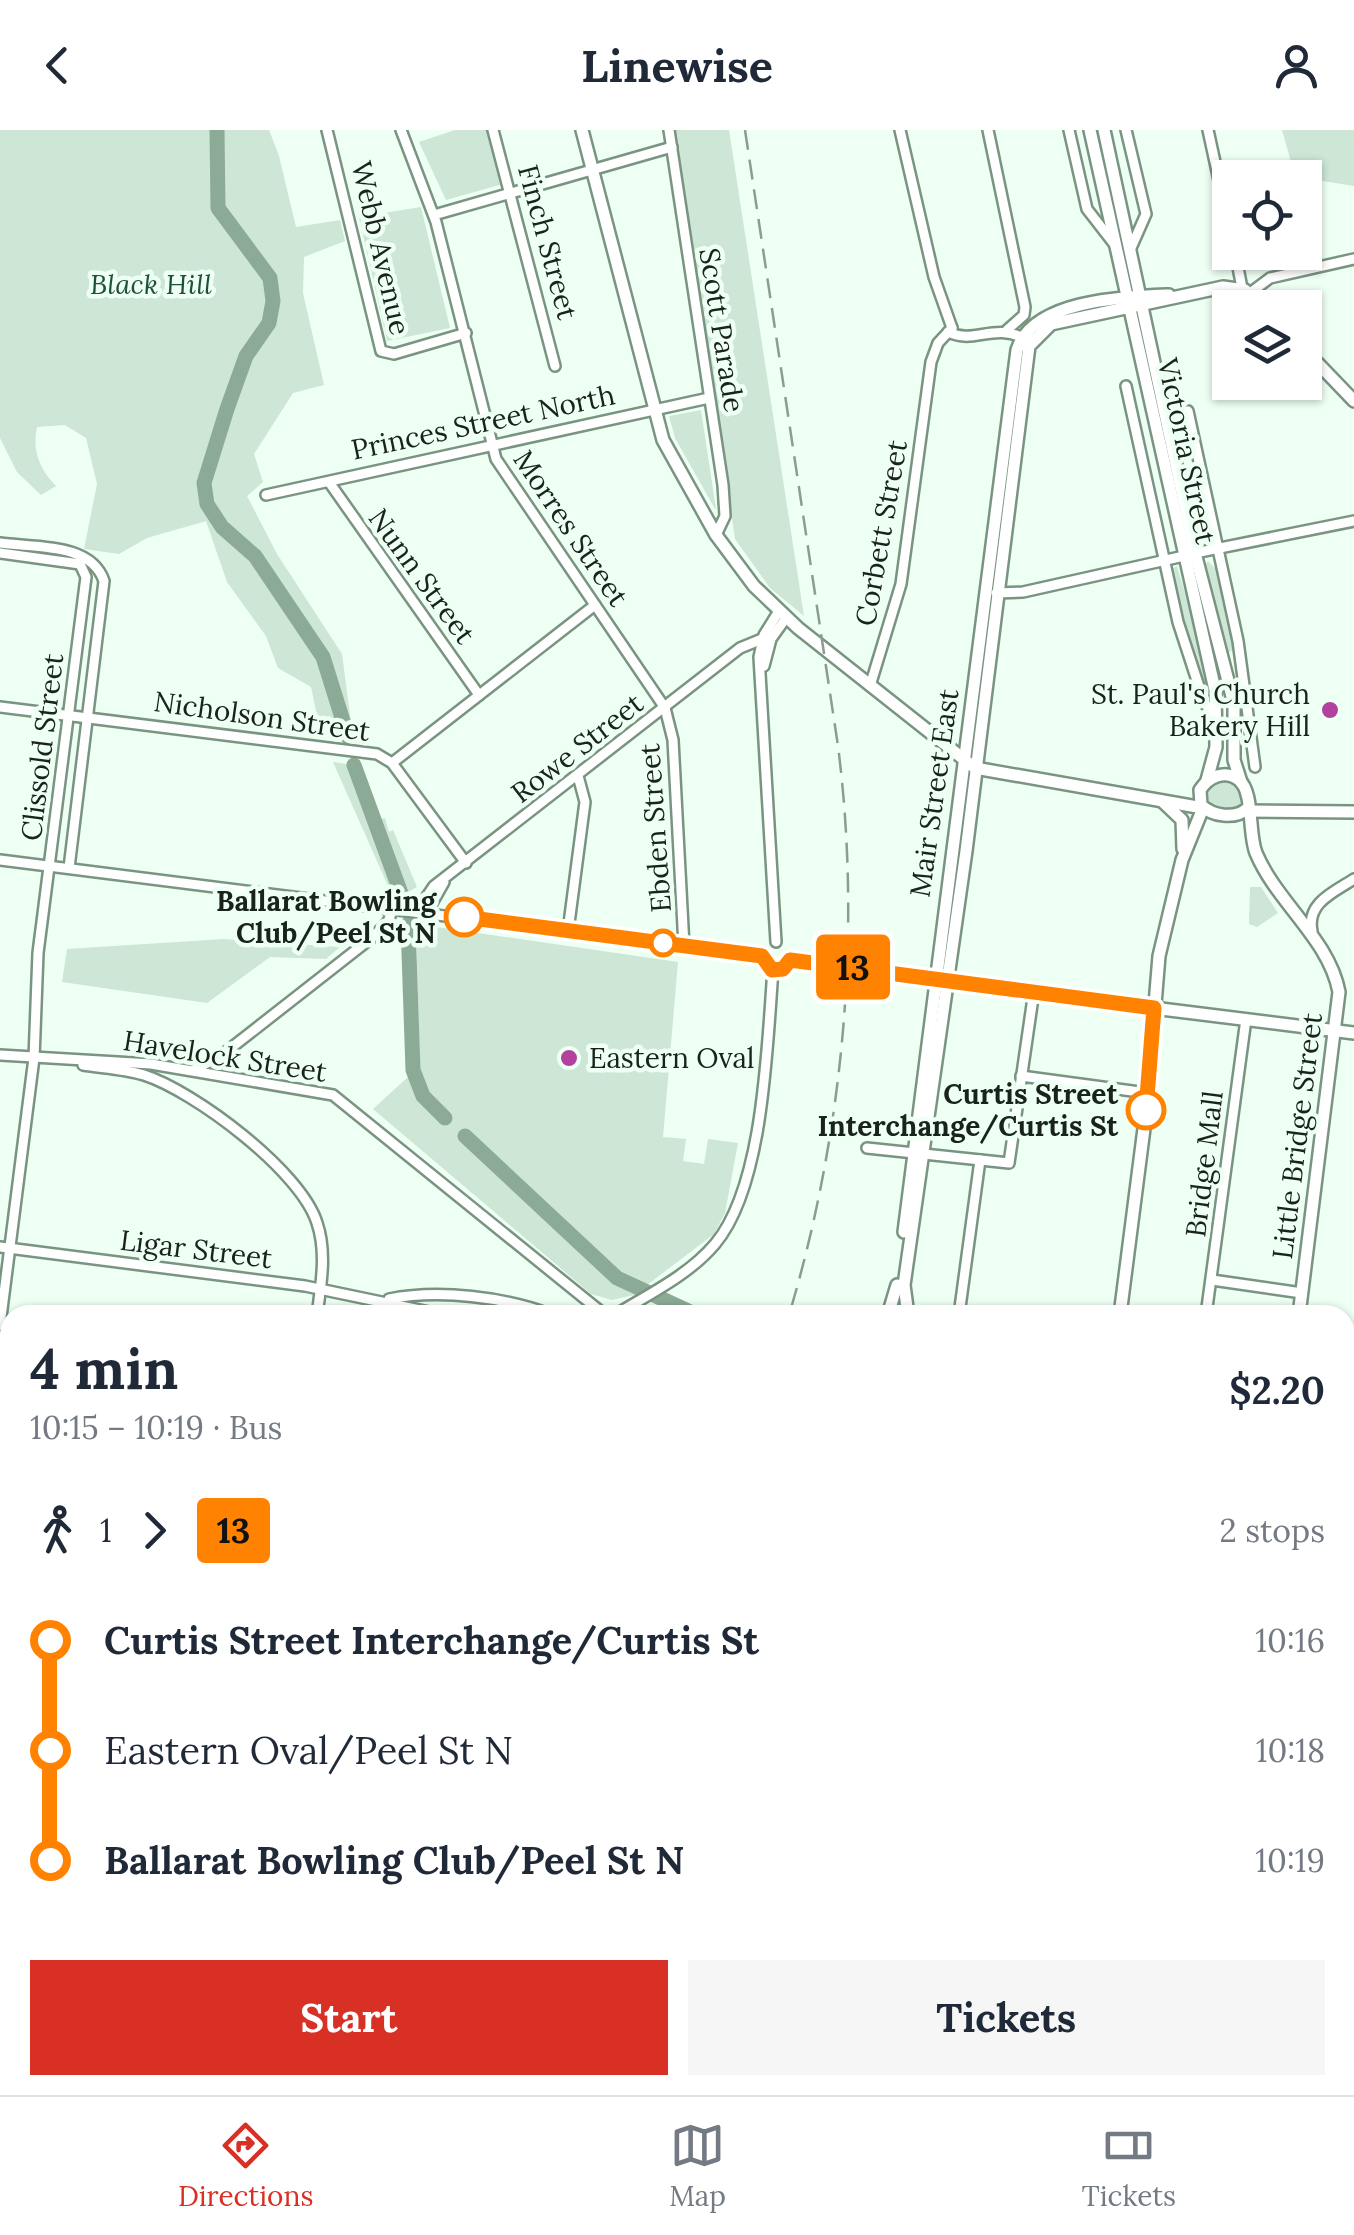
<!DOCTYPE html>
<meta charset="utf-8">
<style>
:root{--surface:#fff;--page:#f6f6f7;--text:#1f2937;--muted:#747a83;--line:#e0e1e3;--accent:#d93025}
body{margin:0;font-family:Lora,serif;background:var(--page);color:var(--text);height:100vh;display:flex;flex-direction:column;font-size:38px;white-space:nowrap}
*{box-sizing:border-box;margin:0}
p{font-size:32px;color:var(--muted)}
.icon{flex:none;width:55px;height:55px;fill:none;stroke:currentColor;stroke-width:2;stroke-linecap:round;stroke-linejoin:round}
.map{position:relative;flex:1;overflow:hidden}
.details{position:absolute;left:0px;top:1175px;width:1355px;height:790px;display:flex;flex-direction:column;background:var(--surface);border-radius:30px 30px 0 0;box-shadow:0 2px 8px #0004}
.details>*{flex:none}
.badge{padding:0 20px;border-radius:8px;font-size:35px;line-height:65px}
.tools{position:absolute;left:1212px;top:30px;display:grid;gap:20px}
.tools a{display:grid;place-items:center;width:110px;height:110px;border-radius:0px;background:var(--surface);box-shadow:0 2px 8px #0004;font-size:50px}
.map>.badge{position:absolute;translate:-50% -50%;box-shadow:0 0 0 5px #fff}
.legs{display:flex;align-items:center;gap:15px;height:110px;padding:0 30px;font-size:32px}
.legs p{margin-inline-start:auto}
.head{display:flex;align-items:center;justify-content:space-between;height:170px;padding:0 30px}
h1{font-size:55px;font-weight:700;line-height:75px}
.cta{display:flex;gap:20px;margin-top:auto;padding:20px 30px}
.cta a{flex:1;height:115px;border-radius:0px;background:var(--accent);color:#fff;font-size:40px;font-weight:700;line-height:115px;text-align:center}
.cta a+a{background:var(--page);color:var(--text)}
ul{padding:0 30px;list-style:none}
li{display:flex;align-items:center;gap:35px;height:110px;font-size:38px}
li i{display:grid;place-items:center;width:15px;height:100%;margin:0 12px;background:currentColor}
li i::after{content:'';width:25px;height:25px;margin:-12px;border:8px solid;border-radius:50%;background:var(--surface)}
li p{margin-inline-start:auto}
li:first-child i{background:linear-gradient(#0000 50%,currentColor 0)}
li:last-child i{background:linear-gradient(currentColor 50%,#0000 0)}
header{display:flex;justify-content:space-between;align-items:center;height:130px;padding:0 30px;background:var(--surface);font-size:45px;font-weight:700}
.tabs{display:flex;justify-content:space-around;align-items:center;height:140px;border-top:2px solid var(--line);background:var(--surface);font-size:28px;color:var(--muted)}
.tabs a{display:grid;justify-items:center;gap:5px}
.tabs .active{color:var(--accent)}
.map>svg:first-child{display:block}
.green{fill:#cde6d5}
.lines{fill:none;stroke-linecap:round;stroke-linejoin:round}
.stream{stroke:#8cab96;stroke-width:2.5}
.river{stroke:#8cab96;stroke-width:15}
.street-tunnel{stroke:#c3d3c8;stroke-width:9;stroke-dasharray:9 4.5;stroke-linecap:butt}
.street-casing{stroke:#7a9482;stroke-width:14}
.secondary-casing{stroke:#7a9482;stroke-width:16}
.highway-casing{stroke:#7a9482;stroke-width:20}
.street{stroke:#fff;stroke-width:9}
.secondary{stroke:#fff;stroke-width:11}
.highway{stroke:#fff;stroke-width:15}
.rail{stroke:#8d9b91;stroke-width:2.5;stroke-dasharray:20 10;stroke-linecap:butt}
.line-1-casing{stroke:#fff;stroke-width:22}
.line-1{stroke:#ff8200;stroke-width:15}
.poi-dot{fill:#b3429e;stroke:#eefff3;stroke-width:4}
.stop-1-dot{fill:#fff;stroke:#ff8200;stroke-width:5}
.labels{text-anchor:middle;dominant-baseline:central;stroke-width:9;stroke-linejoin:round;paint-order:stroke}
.street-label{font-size:28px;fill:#19231c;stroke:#eefff3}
.park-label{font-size:28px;font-style:italic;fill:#1e5235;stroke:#eefff3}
.poi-label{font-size:28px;fill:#19231c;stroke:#eefff3;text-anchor:end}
.stop-label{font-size:28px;font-weight:bold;fill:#19231c;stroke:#eefff3;text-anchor:end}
</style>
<header><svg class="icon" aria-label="back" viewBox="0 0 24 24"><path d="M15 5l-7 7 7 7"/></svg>Linewise<svg class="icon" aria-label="person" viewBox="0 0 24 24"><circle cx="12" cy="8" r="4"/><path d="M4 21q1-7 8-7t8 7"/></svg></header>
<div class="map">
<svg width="1354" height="1965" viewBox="0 0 1354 1965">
<rect width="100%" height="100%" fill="#eefff3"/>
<g class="green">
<path d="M 0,0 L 269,0 L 279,26 L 296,97 L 340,90 L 345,111 L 304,127 L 303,163 L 324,255 L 293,263 L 254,324 L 263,352 L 247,366 L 277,424 L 342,524 L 353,608 L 321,604 L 311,557 L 278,538 L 266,506 L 227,452 L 206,391 L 147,408 L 119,424 L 84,419 L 97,354 L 86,308 L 65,295 L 37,297 C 32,321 39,338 56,356 L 41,365 L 17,342 L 0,308 Z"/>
<path d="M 455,0 L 487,0 L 503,54 L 446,70 L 419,12 Z"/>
<path d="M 675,0 L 729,0 L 804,486 L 770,458 L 735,409 Z"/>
<path d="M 1282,0 L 1354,0 L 1354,56 L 1317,50 L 1308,45 L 1295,46 Z"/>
<path d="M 421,77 L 450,198 L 387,211 L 359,87 Z"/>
<path d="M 701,280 L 716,379 L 715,379 L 675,308 L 669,286 Z"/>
<path d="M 1208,431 L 1219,442 L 1234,511 L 1233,520 L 1226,524 L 1204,437 Z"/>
<path d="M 1177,436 L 1205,531 L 1210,571 L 1188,511 L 1171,439 Z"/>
<path d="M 333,632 L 361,636 L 378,690 L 385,688 L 389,702 L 393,700 L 417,757 L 398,768 L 389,758 Z"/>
<circle cx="1225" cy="666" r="17"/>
<path d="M 1250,757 L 1261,757 L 1278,783 L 1257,797 L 1249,794 Z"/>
<path d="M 416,794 L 678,832 L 663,1007 L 686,1009 L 683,1031 L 704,1034 L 708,1009 L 738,1013 L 725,1083 L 714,1104 L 634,1165 L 612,1170 L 591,1164 L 373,979 L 420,936 Z"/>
<path d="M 224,809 L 340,817 L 326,829 L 270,827 L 207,873 L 62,852 L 67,819 Z"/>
</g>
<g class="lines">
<path class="stream" d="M 0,1903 L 10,1900"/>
<g class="river">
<path d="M 217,0 L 218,78 L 270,148 L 273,171 L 269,193 L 246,226 L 227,279 L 204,353 L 207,374 L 222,397 L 255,426 L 323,527 L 348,607"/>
<path d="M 354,635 L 402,766"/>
<path d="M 408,794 L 413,940 L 423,966 L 445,988"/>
<path d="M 465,1006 L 617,1148 L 697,1185"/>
</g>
<path class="street-tunnel" d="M 820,834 L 853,837"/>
<g class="street-casing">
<g id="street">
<path d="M 327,0 L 381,221 L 394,224 L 466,203"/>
<path d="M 401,0 L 436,92 L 496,329 L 665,578 L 673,610 L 684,816"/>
<path d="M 493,0 L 555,236"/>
<path d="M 669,0 L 723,355 L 725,386 L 716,405"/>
<path d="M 900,0 L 934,147 L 952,198"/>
<path d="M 988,0 L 1025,177 L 1024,185 L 1007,200"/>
<path d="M 1069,0 L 1087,79 L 1115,115"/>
<path d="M 1126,0 L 1146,84 L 1131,118"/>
<path d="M 1208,0 L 1230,101"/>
<path d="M 434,85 L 672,17"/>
<path d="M 1235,122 L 1242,158"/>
<path d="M 1250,163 L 1270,148 L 1354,129"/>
<path d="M 948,202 C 976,215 992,192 1026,209"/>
<path d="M 1126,256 L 1178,492 L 1204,572 L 1215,588"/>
<path d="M 1188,281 L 1238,511 L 1255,637"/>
<path d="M 329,352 L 479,565"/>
<path d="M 266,365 L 709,268"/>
<path d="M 0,413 C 34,418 91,412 104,451 L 69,738"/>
<path d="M 0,423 L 80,434"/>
<path d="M 1195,423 L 1354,391"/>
<path d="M 996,463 L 1023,462 L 1184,426"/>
<path d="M 764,536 L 771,509 L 786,488"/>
<path d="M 870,556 L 901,454 L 931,232 L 938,213 L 952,198"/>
<path d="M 0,577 L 377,624 L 392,633 L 466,733"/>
<path d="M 392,633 L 595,475"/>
<path d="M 0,730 L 762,826"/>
<path d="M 417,781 L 434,756 L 740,518 L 762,509"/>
<path d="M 427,782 L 444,752"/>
<path d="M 568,801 L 585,672 L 578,646"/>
<path d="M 1312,801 C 1306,773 1334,762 1354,749"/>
<path d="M 776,812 L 759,527 L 764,505 L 779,481"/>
<path d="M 790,830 L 820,834"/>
<path d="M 853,837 L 1153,878"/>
<path d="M 0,925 L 151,934 L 333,965 L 605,1185"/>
<path d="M 83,935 C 102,938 125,939 144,945 C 194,961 301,1041 317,1093 C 327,1122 321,1155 317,1185"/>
<path d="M 194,940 L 222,925 L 374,806 L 388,792 L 393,778"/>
<path d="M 1021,946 L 1147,963"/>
<path d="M 867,1018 L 1009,1033 L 1034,861"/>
<path d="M 0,1117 L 305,1156 L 444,1185"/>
<path d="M 1212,1150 L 1302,1163"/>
<path d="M 389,1169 C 439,1159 505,1167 552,1185"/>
<path d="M 615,1185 C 649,1164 689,1145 715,1114 C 764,1056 767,915 773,840"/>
<path d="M 959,1185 L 980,1030"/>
<path d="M 1206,1185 L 1246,889"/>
<path d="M 0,1195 L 34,928 L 38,823 L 86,447 L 80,434"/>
<path d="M 1345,1253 L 1354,1254"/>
<path d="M 0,1262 L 10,1263"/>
<path d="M 1345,1420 L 1354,1422"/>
<path d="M 0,1573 L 10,1575"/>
<path d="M 1345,1744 L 1354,1744"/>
<path d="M 0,1796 L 10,1794"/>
<path d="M 536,1955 L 614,1965"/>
<path d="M 44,1965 L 45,1955"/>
<path d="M 225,1965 L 240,1955"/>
<path d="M 315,1965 L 330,1955"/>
<path d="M 439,1965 L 440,1955"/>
</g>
</g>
<g class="secondary-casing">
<g id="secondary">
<path d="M 582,0 L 663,310 L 716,405 L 754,456 L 798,498 L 975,638 L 1203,678"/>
<path d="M 1090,0 L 1215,560 L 1216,617 L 1207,650"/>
<path d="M 1104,0 L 1195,423 L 1234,574 L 1234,630 L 1241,652"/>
<path d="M 1305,220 L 1354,271"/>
<path d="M 1162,671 L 1182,690 L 1183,719"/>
<path d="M 1248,678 C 1235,690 1212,686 1201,675 L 1200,660 C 1208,647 1225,639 1239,650 C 1254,662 1248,703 1256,723 C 1277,773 1329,809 1339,862 L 1299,1185"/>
<path d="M 1246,681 L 1354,682"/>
<path d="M 1153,878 L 1354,903"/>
<path d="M 904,1102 L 1017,220 C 1033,170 1123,167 1169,165"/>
<path d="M 888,1185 L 897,1155"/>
<path d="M 908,1185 L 904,1155 L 966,721 L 1029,216 L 1051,194 L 1223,157 L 1245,160 L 1265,178"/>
<path d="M 1120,1185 L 1146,983 L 1159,826 L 1182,730 L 1203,678"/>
<path d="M 0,1409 L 10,1411"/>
<path d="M 1345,1583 L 1354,1584"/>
<path d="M 0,1739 L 10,1740"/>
<path d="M 503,1965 L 504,1955"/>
<path d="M 798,1965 L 799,1955"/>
<path d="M 1087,1965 L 1088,1955"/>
<path d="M 1126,1965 L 1128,1955"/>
</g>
</g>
<g class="highway-casing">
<g id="highway">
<path d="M 1345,1908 L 1354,1910"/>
<path d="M 257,1965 L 272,1955"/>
<path d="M 286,1965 L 300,1955"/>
</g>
</g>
<use href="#street" class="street"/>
<use href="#secondary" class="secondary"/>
<use href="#highway" class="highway"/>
<g class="rail">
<path d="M 745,0 L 838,616 C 862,803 843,1005 789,1185"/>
<path d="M 0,1832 L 10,1829"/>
</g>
</g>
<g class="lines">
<g class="line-1-casing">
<path id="line-1" d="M 464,787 L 762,826 L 772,840 L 783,839 L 790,830 L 1154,878 L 1146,980"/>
</g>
<use href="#line-1" class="line-1"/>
</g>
<g class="poi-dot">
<circle cx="1330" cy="580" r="10"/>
<circle cx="569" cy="928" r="10"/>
</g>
<g class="stop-1-dot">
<circle cx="464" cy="787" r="18"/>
<circle cx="663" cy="813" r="12"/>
<circle cx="1146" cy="980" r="18"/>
</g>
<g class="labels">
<g class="street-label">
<text transform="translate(548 112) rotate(75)">Finch Street</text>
<text transform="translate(381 118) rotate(77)">Webb Avenue</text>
<text transform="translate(722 200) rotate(81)">Scott Parade</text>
<text transform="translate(483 292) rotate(-12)">Princes Street North</text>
<text transform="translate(1187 321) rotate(78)">Victoria Street</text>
<text transform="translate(571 398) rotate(56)">Morres Street</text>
<text transform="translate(881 403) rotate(-80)">Corbett Street</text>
<text transform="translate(422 446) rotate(54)">Nunn Street</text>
<text transform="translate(262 586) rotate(8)">Nicholson Street</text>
<text transform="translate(42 617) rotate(-83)">Clissold Street</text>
<text transform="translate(577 618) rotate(-38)">Rowe Street</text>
<text transform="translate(934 663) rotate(-82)">Mair Street East</text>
<text transform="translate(655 698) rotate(-94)">Ebden Street</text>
<text transform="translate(225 926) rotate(9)">Havelock Street</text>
<text transform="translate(1297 1006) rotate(-83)">Little Bridge Street</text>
<text transform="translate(1204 1034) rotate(-83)">Bridge Mall</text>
<text transform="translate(196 1119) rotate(7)">Ligar Street</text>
</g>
<g class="park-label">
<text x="151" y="154">Black Hill</text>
</g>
<g class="poi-label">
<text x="1310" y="564">St. Paul's Church<tspan x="1310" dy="32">Bakery Hill</tspan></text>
<text x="589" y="928" text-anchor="start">Eastern Oval</text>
</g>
<g class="stop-label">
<text x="436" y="771">Ballarat Bowling<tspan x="436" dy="32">Club/Peel St N</tspan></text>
<text x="1118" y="964">Curtis Street<tspan x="1118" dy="32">Interchange/Curtis St</tspan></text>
</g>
</g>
</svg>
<div class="tools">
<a><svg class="icon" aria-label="locate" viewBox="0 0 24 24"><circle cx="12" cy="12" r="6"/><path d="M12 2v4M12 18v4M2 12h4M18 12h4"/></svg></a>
<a><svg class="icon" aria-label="layers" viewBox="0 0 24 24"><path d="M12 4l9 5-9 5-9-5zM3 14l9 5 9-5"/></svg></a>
</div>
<b class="badge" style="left:853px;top:837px;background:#ff8200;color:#111">13</b>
<section class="details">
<div class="head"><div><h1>4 min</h1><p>10:15 – 10:19 · Bus</p></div><b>$2.20</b></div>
<div class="legs"><svg class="icon" aria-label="walk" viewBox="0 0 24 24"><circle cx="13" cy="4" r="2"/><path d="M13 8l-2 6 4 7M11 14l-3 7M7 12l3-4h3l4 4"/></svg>1<svg class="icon" aria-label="forward" viewBox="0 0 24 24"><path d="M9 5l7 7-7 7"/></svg><b class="badge" style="background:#ff8200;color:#111">13</b><p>2 stops</p></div>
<ul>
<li><i style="color:#ff8200"></i><b>Curtis Street Interchange/Curtis St</b><p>10:16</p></li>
<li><i style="color:#ff8200"></i><span>Eastern Oval/Peel St N</span><p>10:18</p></li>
<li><i style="color:#ff8200"></i><b>Ballarat Bowling Club/Peel St N</b><p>10:19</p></li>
</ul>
<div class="cta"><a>Start</a><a>Tickets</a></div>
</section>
</div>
<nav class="tabs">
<a class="active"><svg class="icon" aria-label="directions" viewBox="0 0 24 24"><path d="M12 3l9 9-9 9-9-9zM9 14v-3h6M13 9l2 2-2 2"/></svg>Directions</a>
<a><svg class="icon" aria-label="map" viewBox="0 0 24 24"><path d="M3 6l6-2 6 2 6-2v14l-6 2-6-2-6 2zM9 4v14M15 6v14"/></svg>Map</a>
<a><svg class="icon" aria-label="tickets" viewBox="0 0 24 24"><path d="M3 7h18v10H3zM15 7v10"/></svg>Tickets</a>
</nav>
